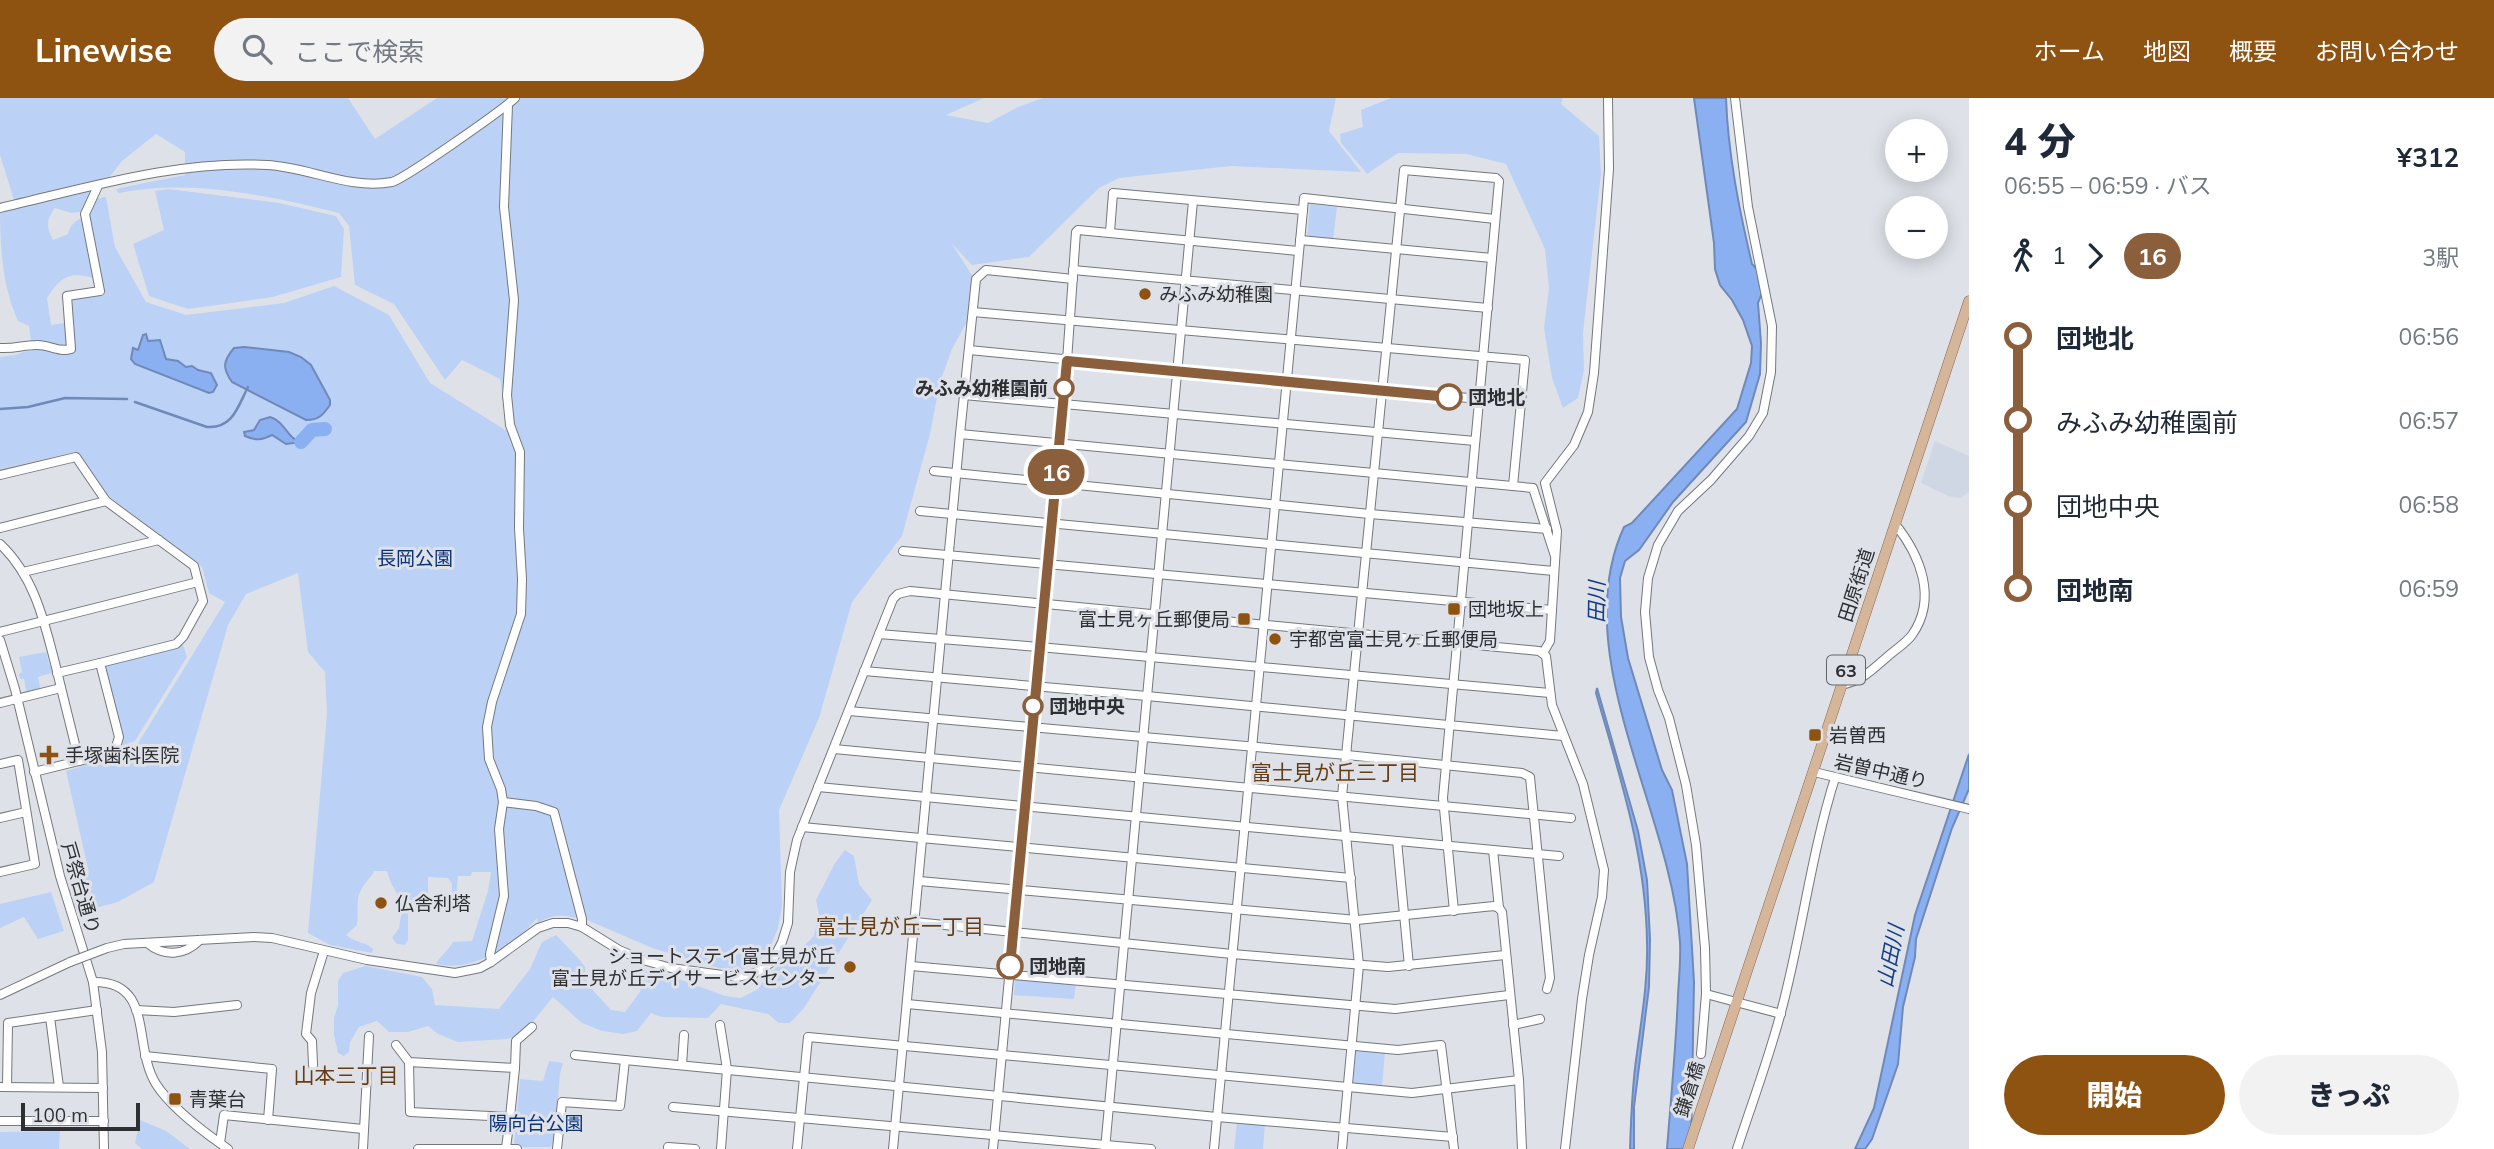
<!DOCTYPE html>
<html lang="ja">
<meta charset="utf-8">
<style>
:root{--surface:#fff;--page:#f2f2f3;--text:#1f2937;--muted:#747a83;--accent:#8e5311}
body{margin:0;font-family:Mulish,"Noto Sans JP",sans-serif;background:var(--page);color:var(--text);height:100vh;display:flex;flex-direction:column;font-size:26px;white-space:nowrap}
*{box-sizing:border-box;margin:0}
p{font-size:23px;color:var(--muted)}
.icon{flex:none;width:38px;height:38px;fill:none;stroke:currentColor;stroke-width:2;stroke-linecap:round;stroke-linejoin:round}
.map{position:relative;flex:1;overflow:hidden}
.panel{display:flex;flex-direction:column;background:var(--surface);width:525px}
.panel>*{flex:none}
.badge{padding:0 14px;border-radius:23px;font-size:24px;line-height:46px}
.tools{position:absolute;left:1885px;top:21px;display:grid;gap:14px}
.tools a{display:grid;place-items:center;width:63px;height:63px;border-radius:50%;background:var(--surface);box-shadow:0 4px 18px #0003;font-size:35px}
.scale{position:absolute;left:21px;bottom:18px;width:119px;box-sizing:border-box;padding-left:7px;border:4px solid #2e2f32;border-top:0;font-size:19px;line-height:24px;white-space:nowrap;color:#2e2f32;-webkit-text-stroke:5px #dee2e8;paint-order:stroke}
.map>.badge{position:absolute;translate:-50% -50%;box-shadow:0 0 0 4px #fff}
.legs{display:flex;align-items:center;gap:10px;height:77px;padding:0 35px;font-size:23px}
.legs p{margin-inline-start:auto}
.overview{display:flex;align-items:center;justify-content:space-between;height:119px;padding:0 35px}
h1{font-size:38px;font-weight:800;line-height:52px}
.action{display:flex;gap:14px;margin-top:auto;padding:14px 35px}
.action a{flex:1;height:80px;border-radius:42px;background:var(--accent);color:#fff;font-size:28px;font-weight:800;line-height:80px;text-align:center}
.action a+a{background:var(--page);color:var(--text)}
ul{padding:0 35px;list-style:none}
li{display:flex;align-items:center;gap:24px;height:84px;font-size:26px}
li i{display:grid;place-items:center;width:10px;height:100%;margin:0 9px;background:currentColor}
li i::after{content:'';width:18px;height:18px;margin:-9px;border:5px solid;border-radius:50%;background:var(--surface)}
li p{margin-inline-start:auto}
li:first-child i{background:linear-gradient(#0000 50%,currentColor 0)}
li:last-child i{background:linear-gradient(currentColor 50%,#0000 0)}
header{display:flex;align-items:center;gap:42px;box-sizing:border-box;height:98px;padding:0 35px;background:var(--accent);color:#fff}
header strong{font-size:33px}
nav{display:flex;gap:38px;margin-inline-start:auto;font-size:24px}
.search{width:490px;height:63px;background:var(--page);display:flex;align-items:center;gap:18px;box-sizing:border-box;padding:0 24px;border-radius:38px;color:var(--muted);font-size:26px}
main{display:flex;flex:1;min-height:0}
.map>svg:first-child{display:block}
.built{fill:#d0d7e4}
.green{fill:#bcd1f6;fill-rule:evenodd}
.water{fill:#8bb0f1;stroke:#6f89b8;stroke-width:2}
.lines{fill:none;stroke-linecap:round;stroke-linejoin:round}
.stream{stroke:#6f89b8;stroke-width:2.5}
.river{stroke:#8bb0f1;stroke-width:14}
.minor-casing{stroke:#74777d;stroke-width:10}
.major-casing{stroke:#89674a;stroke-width:11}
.minor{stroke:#fff;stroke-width:8}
.major{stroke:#d6b69a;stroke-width:10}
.minor-bridge-casing{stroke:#74777d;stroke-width:10;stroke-linecap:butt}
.minor-bridge{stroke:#fff;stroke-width:8}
.line-1-casing{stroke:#fff;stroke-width:16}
.line-1{stroke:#8b5e3c;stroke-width:10}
.poi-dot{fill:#8e5311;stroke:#dee2e8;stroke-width:2.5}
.stop-1-dot{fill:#fff;stroke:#8b5e3c;stroke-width:3.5}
.labels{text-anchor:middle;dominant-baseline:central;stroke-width:6;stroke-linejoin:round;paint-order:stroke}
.shield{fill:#dee2e8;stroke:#636569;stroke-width:2}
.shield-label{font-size:18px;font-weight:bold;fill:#2e2f32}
.poi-label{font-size:19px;fill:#2e2f32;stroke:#dee2e8;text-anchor:start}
.stop-label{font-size:19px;font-weight:bold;fill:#2e2f32;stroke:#dee2e8;text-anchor:start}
.park-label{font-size:19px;fill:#08327b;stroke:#dee2e8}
.street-label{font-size:19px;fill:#2e2f32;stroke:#dee2e8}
.water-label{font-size:21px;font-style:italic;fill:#143d86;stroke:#dee2e8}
.neighbourhood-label{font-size:21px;fill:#663d13;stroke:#dee2e8}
</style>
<header>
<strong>Linewise</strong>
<div class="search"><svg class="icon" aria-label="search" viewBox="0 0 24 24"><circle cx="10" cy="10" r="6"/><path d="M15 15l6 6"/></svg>ここで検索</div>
<nav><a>ホーム</a><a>地図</a><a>概要</a><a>お問い合わせ</a></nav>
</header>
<main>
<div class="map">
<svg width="1969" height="1051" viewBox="0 0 1969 1051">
<rect width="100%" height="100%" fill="#dee2e8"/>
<path class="built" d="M 1935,343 L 1969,358 L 1969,394 L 1960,400 L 1948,398 L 1921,385 Z"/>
<g class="green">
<path d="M 0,0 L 348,0 L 375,41 L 437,0 L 984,0 L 946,17 L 988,25 L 1018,9 L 1043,0 L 1336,0 L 1329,33 L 1361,74 L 1231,68 L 1119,80 L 1099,90 L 1029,159 L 972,167 L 952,146 L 975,182 L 969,220 L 952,251 L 940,284 L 930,336 L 902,438 L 852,504 L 819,620 L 779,712 L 782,808 L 778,830 L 771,847 L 758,865 L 743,871 L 719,870 L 652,850 L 578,818 L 574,820 C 560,815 550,818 538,825 L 537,820 C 516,847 471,875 436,866 C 440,858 448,853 453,844 L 472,843 L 488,793 L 491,774 L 472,774 L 471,778 L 458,778 L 456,799 L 452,797 L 452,786 L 448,780 L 428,779 L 428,803 L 408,806 L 408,842 L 405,847 L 397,846 L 392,840 L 399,830 L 403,806 L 391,785 L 387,773 L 374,773 C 371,780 364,785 361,792 C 355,803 359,815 357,827 L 346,837 C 355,845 367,844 373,851 L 372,855 L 330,847 L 308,835 L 327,616 L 325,574 L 308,554 L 298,475 L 246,496 L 228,527 L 154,784 L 118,804 L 84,813 L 73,783 L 89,775 L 66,673 L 119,657 L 123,647 L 104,566 L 183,547 L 187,559 L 135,643 L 124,647 L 132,655 L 225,504 L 209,495 L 202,469 L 107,397 L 76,354 L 0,371 L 0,259 L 15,257 L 32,251 L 29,228 L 18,223 C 2,188 0,147 0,109 L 14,102 L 0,57 ZM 156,36 L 185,54 L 185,77 L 120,90 L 116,92 L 119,95 C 191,80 269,98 339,115 L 349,128 L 355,187 L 394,206 L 445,282 L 462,262 L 500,281 L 512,348 L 507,333 L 430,285 L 389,217 L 334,188 L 284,205 L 186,217 L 146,204 L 115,149 L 106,99 L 95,101 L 86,119 C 75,122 71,126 68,136 L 53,142 C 46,129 46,122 55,110 L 71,115 L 82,114 L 122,63 ZM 88,124 L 104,194 L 71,201 L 71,224 L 51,227 L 47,200 C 61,177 71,173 97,181 Z"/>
<path d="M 1391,0 L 1563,0 L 1561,6 L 1599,38 L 1601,76 L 1583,235 L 1584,272 L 1578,300 L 1563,310 L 1552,280 L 1544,230 L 1549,190 L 1545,151 L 1506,66 L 1466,56 L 1398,55 L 1367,76 L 1341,45 L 1340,36 L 1363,29 L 1361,12 Z"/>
<path d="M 168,91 L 279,105 L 336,118 L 344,131 L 341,179 L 273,199 L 188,211 L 149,198 L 133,146 L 164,132 L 155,93 Z"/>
<path d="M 1310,106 L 1337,109 L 1333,142 L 1307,139 Z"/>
<path d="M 46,554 L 50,568 L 54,568 L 55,574 L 38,579 L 42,598 L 27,596 L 24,581 L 20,581 L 19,576 L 22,574 L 19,559 Z"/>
<path d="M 845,752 L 854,758 L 859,786 L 872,802 L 804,910 L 790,925 L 779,925 L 768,916 L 721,906 L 708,920 L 661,919 L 651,915 L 637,933 L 624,936 L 602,933 L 582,925 L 553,899 L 522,937 L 507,941 L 458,944 L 438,936 L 428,928 L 408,934 L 389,934 L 377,923 L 359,929 L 350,944 L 349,954 L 344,958 L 338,955 L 334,937 L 334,920 L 338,907 L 338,883 L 343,875 L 366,868 L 422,879 L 432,891 L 435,907 L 499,911 L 530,871 L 542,844 L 556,837 L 579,861 L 585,869 L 587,886 L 611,912 L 625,914 L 640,894 L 645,872 L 676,880 L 725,898 L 741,900 L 758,891 L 768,876 L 799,853 L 814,838 L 819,816 L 816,802 L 835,765 Z"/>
<path d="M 51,794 L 64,833 L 38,841 L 24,819 L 0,830 L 0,806 Z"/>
<path d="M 1017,880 L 1076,885 L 1074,901 L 1014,897 L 1015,882 Z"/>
<path d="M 1356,952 L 1385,954 L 1382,988 L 1353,985 Z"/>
<path d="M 549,963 L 563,965 L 560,976 L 554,1045 L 550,1049 L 518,1049 L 514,1045 L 520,981 L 543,983 Z"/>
<path d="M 140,1022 L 166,1033 L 190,1051 L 142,1051 L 135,1045 Z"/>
<path d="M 1237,1024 L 1265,1026 L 1263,1051 L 1234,1051 Z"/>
<path d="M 60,1033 L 59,1051 L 0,1051 L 0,1034 Z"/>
</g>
<g class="water">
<path d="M 1694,0 L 1726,0 C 1728,56 1739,111 1752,166 L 1757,171 L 1762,195 L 1758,205 L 1761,245 L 1760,276 L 1746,324 L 1673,404 L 1639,452 L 1625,463 L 1620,480 L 1621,519 L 1628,560 L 1662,672 L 1672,692 L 1687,766 L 1694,884 L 1691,1051 L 1667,1051 C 1671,1000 1676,949 1678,897 C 1679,879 1681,861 1680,844 C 1671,713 1566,555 1624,429 L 1632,425 L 1737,311 L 1751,265 L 1752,248 L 1743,222 L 1732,202 L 1720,187 L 1715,171 L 1714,145 Z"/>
<path d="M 146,236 L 148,243 L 160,242 L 166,261 L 178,263 L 186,269 L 192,268 L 198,272 L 211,275 L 217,287 L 213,294 L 209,295 L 135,266 L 131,261 L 133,250 L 138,252 L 143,237 Z"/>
<path d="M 244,249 L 289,254 L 301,259 L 311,267 L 330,302 L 330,307 C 323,317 319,322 306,322 L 232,284 C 222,270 223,263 234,250 Z"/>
<path d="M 270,319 C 285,323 287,341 301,344 L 286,346 L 272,337 C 262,342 256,343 245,338 L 244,334 L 254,332 L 260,322 Z"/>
<path d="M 1597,590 L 1638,733 L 1647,782 L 1650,841 L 1649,889 L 1634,1009 L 1634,1051 L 1630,1051 C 1631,1019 1632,987 1637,955 C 1642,917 1648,883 1647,845 C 1646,757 1620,679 1596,595 Z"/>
<path d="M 1969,656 L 1969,691 L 1952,730 L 1916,841 L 1915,859 L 1903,909 L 1898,966 L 1872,1041 L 1865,1051 L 1855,1051 L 1874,1010 L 1915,817 Z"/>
</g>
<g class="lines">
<g class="stream">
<path d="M 135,304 L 207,329 C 233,331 238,308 248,289"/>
<path d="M 0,311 L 28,309 L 65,300 L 127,301"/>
</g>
<path class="river" d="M 301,344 L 312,332 L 325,331"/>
<g class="minor-casing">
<g id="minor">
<path d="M 0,110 C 87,90 176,62 267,67 C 309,69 349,92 392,84 C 404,81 503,12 515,0"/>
<path d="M 1303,112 L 1304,100 L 1495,121"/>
<path d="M 1110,134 L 1113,95 L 1303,112 L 1214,1051"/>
<path d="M 1300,142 L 1492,160"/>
<path d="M 1073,172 L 1488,210"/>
<path d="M 973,214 L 1525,262 L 1513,388"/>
<path d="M 0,250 C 15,251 23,247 36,247 C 48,246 59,255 71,251 L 67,198 L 100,193 L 85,116 L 98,88"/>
<path d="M 969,252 L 1479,301"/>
<path d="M 964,297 L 1475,343"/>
<path d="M 960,336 L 976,181 L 986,172 L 1073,181"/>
<path d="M 934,373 L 1370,416 L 1547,431"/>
<path d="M 0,377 L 76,359 L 106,403 L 194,468 L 203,503 L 183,539 L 176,546 L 100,565 L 119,639 L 116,649 L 107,656 L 34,674"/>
<path d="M 920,413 L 1554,473"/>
<path d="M 0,430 L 106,403"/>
<path d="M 0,446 C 36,480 45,527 57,573 C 64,603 72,633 79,663"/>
<path d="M 903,453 L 1552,512"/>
<path d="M 23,474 L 159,442"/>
<path d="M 0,534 L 198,484"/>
<path d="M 879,536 L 1039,549 L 1550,595"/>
<path d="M 0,542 L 15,591 L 60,778 L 93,884 L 102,954 L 104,1051"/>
<path d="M 1543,555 L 1550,543 L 1557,433 L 1545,385 L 1574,347 L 1588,314 L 1594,275 L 1609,71 L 1608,0"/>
<path d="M 864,573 L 1147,598 L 1563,638"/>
<path d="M 57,575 L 100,565"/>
<path d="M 1841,587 C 1863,582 1871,573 1887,559 C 1895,552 1906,545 1912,537 C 1938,500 1920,457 1895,426"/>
<path d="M 0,605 L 61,590"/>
<path d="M 849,613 L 1347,657 L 1522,675 L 1530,679 L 1550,880 L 1547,891"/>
<path d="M 834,651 L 1571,720"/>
<path d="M 0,666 L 18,662 L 35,766 L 0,774"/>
<path d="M 1814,674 L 1969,711"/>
<path d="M 818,689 L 1559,758"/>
<path d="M 503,704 L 536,708 L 554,714 L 582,821 L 582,829"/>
<path d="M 0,720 L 26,714"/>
<path d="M 802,729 L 1351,780"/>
<path d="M 1397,743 L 1409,868"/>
<path d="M 1493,752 L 1499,810"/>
<path d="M 919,783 L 1357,822 L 1494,808 L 1499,810 L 1502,814 L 1519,982 L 1522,1051"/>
<path d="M 915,824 L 1232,856 L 1388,869 L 1505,857"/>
<path d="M 147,845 C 164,859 184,858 200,842"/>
<path d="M 107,850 L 124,846 L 254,839 L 272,840 L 367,862 L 455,875 L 480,870 L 491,864 L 538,830 L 553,825 L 568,825 L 582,829 L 619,852 L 643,862 L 671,870 L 737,879 L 755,875 L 772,864 L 782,844 L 788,825 L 790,774 L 797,742 L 893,501 L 898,496 L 910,493 L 1539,553 L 1546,558 L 1552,607 L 1583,686 L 1604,772 L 1602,799 L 1589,857 L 1582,901 L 1565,1051"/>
<path d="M 491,864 L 490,856 L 504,798 L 499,731 L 503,704 L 501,691 L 489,661 L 487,629 L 492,604 L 521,516 L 522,481 L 519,430 L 520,354 L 510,327 L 507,297 L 514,202 L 504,109 L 508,7"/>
<path d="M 911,868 L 1395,911 L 1509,897"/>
<path d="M 93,884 C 155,883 132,948 156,986 C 171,1010 205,1035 228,1051"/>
<path d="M 1706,896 L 1781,916"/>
<path d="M 0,897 L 70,864"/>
<path d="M 907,906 L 1398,952 L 1441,947 L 1454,1051"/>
<path d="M 136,912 L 174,914 L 237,907"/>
<path d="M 50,919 L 59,989"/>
<path d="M 720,927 L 727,971 L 721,1051"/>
<path d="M 1513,927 L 1540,921"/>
<path d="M 396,947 L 409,964 L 410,1014 L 510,1019 L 515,970 L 409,964"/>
<path d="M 1701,956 L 1706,896 L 1705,850 L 1696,747 L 1686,687 L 1669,620 L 1658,592 L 1649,559 L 1645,514 L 1648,480 L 1658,447 L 1678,413 L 1711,382 L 1749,338 L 1763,315 L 1771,274 L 1772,228 L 1748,109 L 1735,0"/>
<path d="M 575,957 L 625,962"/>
<path d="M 145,958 L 272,971 L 268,1022"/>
<path d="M 313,967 L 312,943 L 306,936 L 311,895 L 324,853"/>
<path d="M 682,967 L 684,937"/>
<path d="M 515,970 L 516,943 L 532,929"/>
<path d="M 0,989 L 103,990"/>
<path d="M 7,989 L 8,925 L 97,912"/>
<path d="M 673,1009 L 1151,1051"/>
<path d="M 0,1023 L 104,1023"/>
<path d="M 220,1045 L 224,1017 L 363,1031"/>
<path d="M 668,1049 L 695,1051"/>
<path d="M 506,1050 L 510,1019"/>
<path d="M 363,1051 L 369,938"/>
<path d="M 418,1051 L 517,1051"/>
<path d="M 557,1051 L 562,1004 L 620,1008 L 625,962 L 1217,1019 L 1453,1039"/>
<path d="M 797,1051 L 808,939 L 1412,995 L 1519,982"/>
<path d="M 893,1051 L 960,336 L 1533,390 L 1555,458"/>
<path d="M 993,1051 L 1067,263 L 1076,134 L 1078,132 L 1298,153"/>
<path d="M 1105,1051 L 1193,103"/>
<path d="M 1342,1051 L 1359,867 L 1342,698 L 1404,72 L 1496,80 L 1499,83 L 1443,700 L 1454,813"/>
<path d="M 1737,1051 C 1752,1005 1769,960 1781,914 C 1802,836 1811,756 1835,680"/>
</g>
</g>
<g class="major-casing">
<path id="major" d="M 1688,1051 L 1969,203"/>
</g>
<use href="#minor" class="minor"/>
<use href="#major" class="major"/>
<g class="minor-bridge-casing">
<path id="minor-bridge" d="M 70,864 L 107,850"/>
</g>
<use href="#minor-bridge" class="minor-bridge"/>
</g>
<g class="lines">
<g class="line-1-casing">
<path id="line-1" d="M 1010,868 L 1067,263 L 1449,299"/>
</g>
<use href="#line-1" class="line-1"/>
</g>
<g class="poi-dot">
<circle cx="1145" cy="196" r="7"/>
<rect x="1447" y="504" width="14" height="14" rx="3.5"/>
<rect x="1237" y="514" width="14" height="14" rx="3.5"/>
<circle cx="1275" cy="541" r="7"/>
<rect x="1808" y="630" width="14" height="14" rx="3.5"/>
<path d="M45.5 646.5h7v7h7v7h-7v7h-7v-7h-7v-7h7z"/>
<circle cx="381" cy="805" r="7"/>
<circle cx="850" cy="869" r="7"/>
<rect x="168" y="994" width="14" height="14" rx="3.5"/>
</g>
<g class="stop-1-dot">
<circle cx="1064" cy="290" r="9"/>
<circle cx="1449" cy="299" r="12"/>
<circle cx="1033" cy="608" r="9"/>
<circle cx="1010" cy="868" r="12"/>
</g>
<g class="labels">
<rect class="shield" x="1827" y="557.5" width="38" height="29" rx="5"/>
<g class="shield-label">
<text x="1846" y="572">63</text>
</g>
<g class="poi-label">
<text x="1159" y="196">みふみ幼稚園</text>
<text x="1468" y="511">団地坂上</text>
<text x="1230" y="521" text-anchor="end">富士見ヶ丘郵便局</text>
<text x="1289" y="541">宇都宮富士見ヶ丘郵便局</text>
<text x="1829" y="637">岩曽西</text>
<text x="65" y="657">手塚歯科医院</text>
<text x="395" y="805">仏舎利塔</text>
<text x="836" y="858" text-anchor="end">ショートステイ富士見が丘<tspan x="836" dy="22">富士見が丘デイサービスセンター</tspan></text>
<text x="189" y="1001">青葉台</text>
</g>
<g class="stop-label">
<text x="1048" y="290" text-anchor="end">みふみ幼稚園前</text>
<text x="1468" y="299">団地北</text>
<text x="1049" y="608">団地中央</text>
<text x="1029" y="868">団地南</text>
</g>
<g class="park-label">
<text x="415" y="460">長岡公園</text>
<text x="536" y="1025">陽向台公園</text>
</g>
<g class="street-label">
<text transform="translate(1856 487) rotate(-72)">田原街道</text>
<text transform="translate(1881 673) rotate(13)">岩曽中通り</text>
<text transform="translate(81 790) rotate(74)">戸祭台通り</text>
<text transform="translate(1689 991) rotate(-72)">鎌倉橋</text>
</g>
<g class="water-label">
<text transform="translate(1596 504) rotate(-89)">田川</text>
<text transform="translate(1890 858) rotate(-79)">山田川</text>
</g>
<g class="neighbourhood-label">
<text x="1335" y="674">富士見が丘三丁目</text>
<text x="900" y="828">富士見が丘一丁目</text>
<text x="346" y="977">山本三丁目</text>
</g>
</g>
</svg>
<div class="tools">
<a>+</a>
<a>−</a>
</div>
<div class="scale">100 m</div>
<b class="badge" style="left:1056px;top:374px;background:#8b5e3c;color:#fff">16</b>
</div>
<section class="panel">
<div class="overview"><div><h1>4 分</h1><p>06:55 – 06:59 · バス</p></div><b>¥312</b></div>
<div class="legs"><svg class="icon" aria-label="walk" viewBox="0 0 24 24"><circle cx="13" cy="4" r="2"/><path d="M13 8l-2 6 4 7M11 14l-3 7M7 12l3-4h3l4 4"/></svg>1<svg class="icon" aria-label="forward" viewBox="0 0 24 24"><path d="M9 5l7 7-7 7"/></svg><b class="badge" style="background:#8b5e3c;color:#fff">16</b><p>3駅</p></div>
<ul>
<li><i style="color:#8b5e3c"></i><b>団地北</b><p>06:56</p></li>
<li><i style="color:#8b5e3c"></i><span>みふみ幼稚園前</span><p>06:57</p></li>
<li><i style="color:#8b5e3c"></i><span>団地中央</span><p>06:58</p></li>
<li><i style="color:#8b5e3c"></i><b>団地南</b><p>06:59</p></li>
</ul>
<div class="action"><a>開始</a><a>きっぷ</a></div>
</section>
</main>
